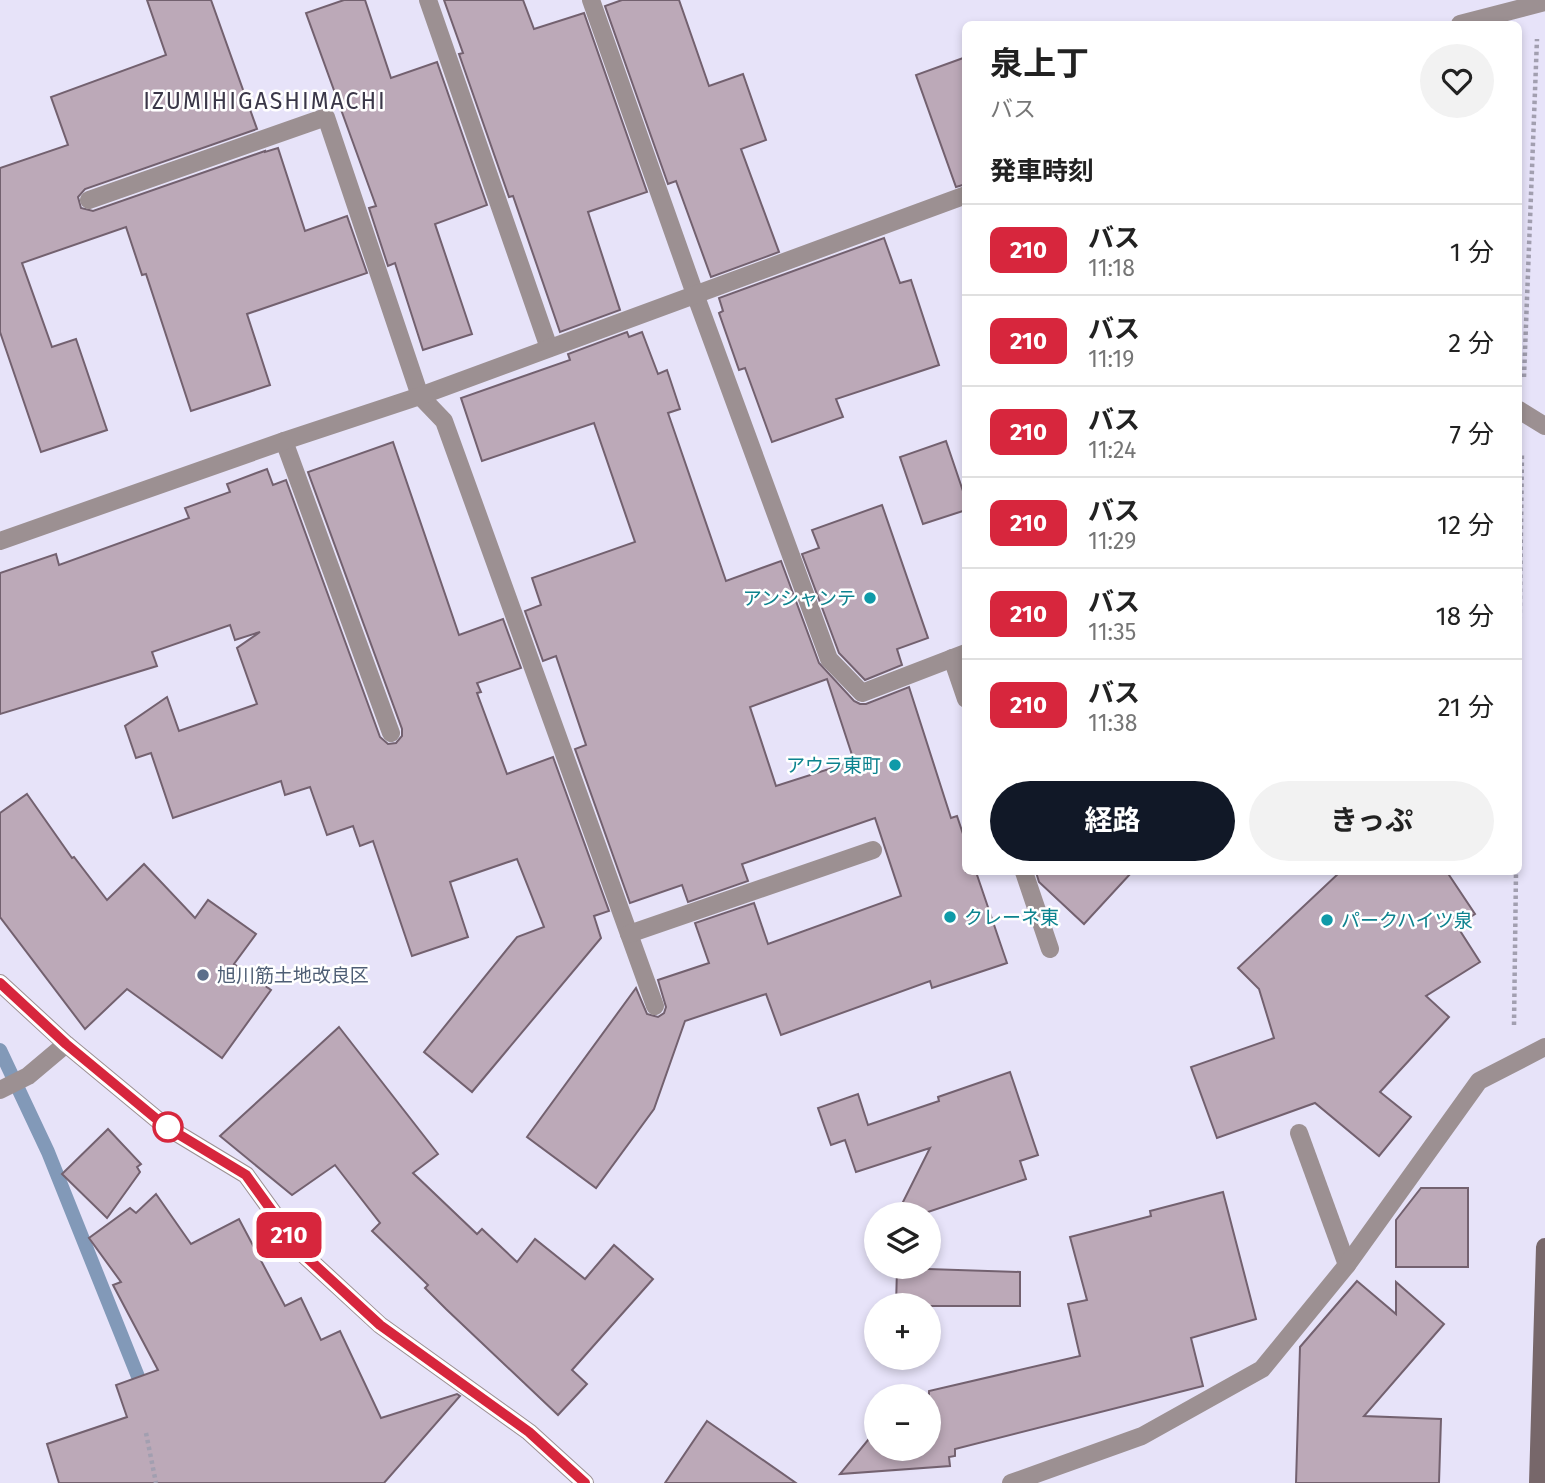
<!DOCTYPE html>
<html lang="ja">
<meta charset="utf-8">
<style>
:root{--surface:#fff;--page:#f2f2f2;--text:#222;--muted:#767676;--line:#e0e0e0;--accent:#111827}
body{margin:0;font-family:"Fira Sans","Noto Sans JP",sans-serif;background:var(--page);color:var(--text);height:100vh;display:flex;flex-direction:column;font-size:26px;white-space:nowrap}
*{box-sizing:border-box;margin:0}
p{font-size:23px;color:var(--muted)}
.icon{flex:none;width:38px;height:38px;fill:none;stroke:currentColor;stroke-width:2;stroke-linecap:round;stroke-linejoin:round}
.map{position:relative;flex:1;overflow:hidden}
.side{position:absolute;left:962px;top:21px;width:560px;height:854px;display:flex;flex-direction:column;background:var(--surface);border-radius:10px;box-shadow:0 4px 10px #0003}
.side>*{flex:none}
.badge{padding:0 14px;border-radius:10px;font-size:24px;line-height:46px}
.fabs{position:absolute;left:864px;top:1202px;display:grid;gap:14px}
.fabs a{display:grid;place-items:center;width:77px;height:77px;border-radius:50%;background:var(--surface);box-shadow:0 4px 10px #0003;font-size:35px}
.map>.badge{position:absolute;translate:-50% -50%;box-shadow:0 0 0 4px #fff}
h2{padding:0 28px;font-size:26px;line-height:63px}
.round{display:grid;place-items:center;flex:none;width:74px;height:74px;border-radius:37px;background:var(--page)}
.head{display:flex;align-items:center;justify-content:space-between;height:119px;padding:0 28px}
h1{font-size:33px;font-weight:700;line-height:52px}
.button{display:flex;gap:14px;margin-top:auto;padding:14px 28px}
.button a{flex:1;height:80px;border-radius:42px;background:var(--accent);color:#fff;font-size:28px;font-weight:700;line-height:80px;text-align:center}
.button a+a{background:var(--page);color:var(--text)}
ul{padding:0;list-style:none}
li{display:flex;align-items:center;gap:21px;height:91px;padding:0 28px;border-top:2px solid var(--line)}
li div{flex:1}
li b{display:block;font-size:26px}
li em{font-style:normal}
li .badge{min-width:77px;font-weight:700;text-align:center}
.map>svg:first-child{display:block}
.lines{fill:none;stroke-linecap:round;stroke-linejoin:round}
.stream{stroke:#8299b8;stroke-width:14}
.building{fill:#bca9b8;stroke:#73616f;stroke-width:2;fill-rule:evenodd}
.path{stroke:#a29fb0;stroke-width:4.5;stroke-dasharray:3.5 3.5;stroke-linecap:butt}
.street{stroke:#9c9092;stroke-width:18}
.secondary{stroke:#77676a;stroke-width:18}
.line-casing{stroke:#fff;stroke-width:16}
.line{stroke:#d7263d;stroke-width:10}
.culture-dot{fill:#0f9aa8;stroke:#fff;stroke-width:2.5}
.service-dot{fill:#5c6f8a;stroke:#fff;stroke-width:2.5}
.stop-dot{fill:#fff;stroke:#d7263d;stroke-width:3.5}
.labels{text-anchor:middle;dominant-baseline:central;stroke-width:5;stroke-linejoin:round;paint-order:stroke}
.culture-label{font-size:19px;fill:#0d838f;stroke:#fff;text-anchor:end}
.service-label{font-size:19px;fill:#4e5e75;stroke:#fff;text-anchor:start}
.quarter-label{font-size:23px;letter-spacing:2px;fill:#3a3748;stroke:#fff}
</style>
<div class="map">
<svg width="1545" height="1483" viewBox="0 0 1545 1483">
<rect width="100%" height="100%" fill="#e7e3f9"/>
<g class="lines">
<path class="stream" d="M 0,1050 L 48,1152 L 145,1394"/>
</g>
<g class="building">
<path d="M 147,0 L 211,0 L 257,129 L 85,189 L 78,197 L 81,208 L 93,211 L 265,151 L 265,152 L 278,148 L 305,231 L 347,216 L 367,273 L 247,314 L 270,385 L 191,411 L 146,274 L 142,275 L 126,227 L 22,263 L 52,347 L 76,339 L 107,430 L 41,452 L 0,332 L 0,168 L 68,145 L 51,97 L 166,55 Z"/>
<path d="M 344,0 L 365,0 L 391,78 L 437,62 L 487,205 L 435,224 L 472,334 L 423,350 L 395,263 L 388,266 L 369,208 L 376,206 L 306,13 Z"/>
<path d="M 444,0 L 523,0 L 534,29 L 584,13 L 647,192 L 588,212 L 620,310 L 560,332 L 513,196 L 509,197 L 459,54 L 463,53 Z"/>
<path d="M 622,0 L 679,0 L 709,86 L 743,74 L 766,140 L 741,149 L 779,252 L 711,277 L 676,181 L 668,184 L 605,6 Z"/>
<path d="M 966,57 L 966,184 L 956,187 L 916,75 Z"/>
<path d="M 884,238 L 900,283 L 911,280 L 939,365 L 836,399 L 843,417 L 772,442 L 745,368 L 739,370 L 719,313 L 723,311 L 719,298 Z"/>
<path d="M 627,332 L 629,337 L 642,332 L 658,374 L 667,370 L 680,409 L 668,413 L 726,581 L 781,561 L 819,663 L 854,701 L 860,704 L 866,704 L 909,687 L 951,818 L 957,816 L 966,843 L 966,872 L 976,872 L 1007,963 L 932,988 L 930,981 L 781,1035 L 766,994 L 685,1021 L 654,1109 L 596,1188 L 527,1137 L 636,988 L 647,1014 L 658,1017 L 664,1013 L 666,1007 L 658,980 L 709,963 L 695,923 L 754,903 L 768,944 L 901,896 L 875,818 L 742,864 L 748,881 L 688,902 L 682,885 L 630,903 L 575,749 L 586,745 L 556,656 L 543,661 L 525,611 L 541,605 L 532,578 L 635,542 L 594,423 L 482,461 L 461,398 L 570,360 L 568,354 ZM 827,679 L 854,761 L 776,786 L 750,707 Z"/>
<path d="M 946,441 L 966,500 L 966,510 L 923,524 L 900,457 Z"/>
<path d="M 393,442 L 459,635 L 503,619 L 521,668 L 477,683 L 481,692 L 477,693 L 507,774 L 553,757 L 609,911 L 594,916 L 601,938 L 472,1092 L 424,1052 L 517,937 L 544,927 L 517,859 L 450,882 L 468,937 L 412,956 L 373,841 L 360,846 L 353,826 L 327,835 L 310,787 L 285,795 L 281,781 L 173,818 L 151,753 L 136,758 L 125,726 L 167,697 L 179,731 L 257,704 L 237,648 L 260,632 L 235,640 L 230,625 L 152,652 L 157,666 L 0,714 L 0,573 L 56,554 L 59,565 L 189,518 L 185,508 L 230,492 L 227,484 L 267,469 L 273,485 L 286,480 L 380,737 L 388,744 L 396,743 L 402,736 L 402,729 L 308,472 Z"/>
<path d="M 882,505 L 928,638 L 897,649 L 902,665 L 865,680 L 839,653 L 802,554 L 819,548 L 812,530 Z"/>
<path d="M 27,794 L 72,858 L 74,857 L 107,900 L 144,864 L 195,918 L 208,900 L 256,934 L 234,964 L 271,990 L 222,1058 L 127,989 L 85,1029 L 0,917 L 0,813 Z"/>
<path d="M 1036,872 L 1132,872 L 1084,924 L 1039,882 Z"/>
<path d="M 1340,872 L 1447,872 L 1475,914 L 1457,926 L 1480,962 L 1426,996 L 1449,1017 L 1380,1092 L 1411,1117 L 1379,1156 L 1315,1103 L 1217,1138 L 1191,1067 L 1274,1038 L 1259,989 L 1238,968 Z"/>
<path d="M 339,1027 L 438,1154 L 413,1173 L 477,1234 L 482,1229 L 517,1262 L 535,1239 L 585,1279 L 614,1245 L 653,1279 L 572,1370 L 587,1384 L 558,1415 L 446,1309 L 425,1288 L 428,1285 L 372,1231 L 380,1223 L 335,1165 L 292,1195 L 220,1136 Z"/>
<path d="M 1010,1072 L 1038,1155 L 1020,1161 L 1026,1179 L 922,1214 L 897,1214 L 930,1148 L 856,1172 L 845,1140 L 831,1145 L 818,1108 L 858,1094 L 868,1125 L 939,1101 L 938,1097 Z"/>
<path d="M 108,1129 L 141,1164 L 137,1167 L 140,1172 L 107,1218 L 62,1174 Z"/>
<path d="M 1421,1188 L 1468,1188 L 1468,1267 L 1396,1267 L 1396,1220 Z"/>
<path d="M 1223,1192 L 1256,1319 L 1191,1338 L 1203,1386 L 955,1449 L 955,1456 L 949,1457 L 950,1466 L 840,1474 L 877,1429 L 877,1449 L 929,1449 L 929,1391 L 1080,1356 L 1068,1304 L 1087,1300 L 1070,1237 L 1151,1216 L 1150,1211 Z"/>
<path d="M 156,1194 L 191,1244 L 239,1219 L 285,1306 L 301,1298 L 321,1340 L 340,1331 L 381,1418 L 457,1394 L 460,1396 L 384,1483 L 59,1483 L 47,1444 L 127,1417 L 116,1385 L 158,1370 L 113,1285 L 121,1282 L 89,1238 L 130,1208 L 136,1213 Z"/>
<path d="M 897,1268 L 1020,1272 L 1020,1306 L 896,1306 Z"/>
<path d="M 1357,1281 L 1396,1314 L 1396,1282 L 1444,1324 L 1364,1416 L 1441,1419 L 1439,1483 L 1296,1483 L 1300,1347 Z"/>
<path d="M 707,1421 L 796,1483 L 665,1483 Z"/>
</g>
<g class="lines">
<g class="path">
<path d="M 1524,377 L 1537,39"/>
<path d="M 1519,676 L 1522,452"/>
<path d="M 1514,1025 L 1516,872"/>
<path d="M 146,1433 L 156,1483"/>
</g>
<g class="street">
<path d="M 428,0 L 549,348"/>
<path d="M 591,0 L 695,294 L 829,659 L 862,693 L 966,653"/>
<path d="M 1460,24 L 1545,2"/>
<path d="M 89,200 L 326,117 L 420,396 L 444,421 L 655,1006"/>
<path d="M 1519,410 L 1545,426"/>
<path d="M 284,441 L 391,733"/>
<path d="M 0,541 L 284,441 L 420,396 L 966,195"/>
<path d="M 952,658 L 966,699"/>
<path d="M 1024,872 L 1050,949"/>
<path d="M 629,934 L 873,850"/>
<path d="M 0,983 L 66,1044 L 165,1126 L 246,1175 L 303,1254 L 380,1325 L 529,1432 L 585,1483"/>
<path d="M 0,1090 L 28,1076 L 66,1044"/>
<path d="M 1299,1133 L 1347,1265"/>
<path d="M 1011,1483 L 1142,1436 L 1262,1369 L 1347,1265 L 1479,1081 L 1545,1047"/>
</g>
<path class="secondary" d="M 1538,1483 L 1545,1247"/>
</g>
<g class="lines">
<g class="line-casing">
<path id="line" d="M 0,983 L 66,1044 L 165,1126 L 246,1175 L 303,1254 L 380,1325 L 529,1432 L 585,1483"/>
</g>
<use href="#line" class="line"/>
</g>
<g class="culture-dot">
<circle cx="870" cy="598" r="7"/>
<circle cx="895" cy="765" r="7"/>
<circle cx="950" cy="917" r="7"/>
<circle cx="1327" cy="920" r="7"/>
</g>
<circle class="service-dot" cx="203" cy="975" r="7"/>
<circle class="stop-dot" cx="168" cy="1127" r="14"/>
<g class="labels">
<g class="culture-label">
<text x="856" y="598">アンシャンテ</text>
<text x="881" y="765">アウラ東町</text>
<text x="964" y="917" text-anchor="start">クレーネ東</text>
<text x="1341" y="920" text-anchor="start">パークハイツ泉</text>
</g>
<g class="service-label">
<text x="217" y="975">旭川筋土地改良区</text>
</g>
<g class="quarter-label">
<text x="265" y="101">IZUMIHIGASHIMACHI</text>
</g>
</g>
</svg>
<div class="fabs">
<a><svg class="icon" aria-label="layers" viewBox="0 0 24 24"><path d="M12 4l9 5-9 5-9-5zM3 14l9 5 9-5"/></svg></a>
<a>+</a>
<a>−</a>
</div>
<b class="badge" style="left:289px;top:1235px;background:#d7263d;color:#fff">210</b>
<section class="side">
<div class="head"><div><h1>泉上丁</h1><p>バス</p></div><a class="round"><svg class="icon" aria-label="heart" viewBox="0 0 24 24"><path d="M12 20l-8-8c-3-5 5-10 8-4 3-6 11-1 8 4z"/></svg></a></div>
<h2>発車時刻</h2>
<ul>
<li><span class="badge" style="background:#d7263d;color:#fff">210</span><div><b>バス</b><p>11:18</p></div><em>1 分</em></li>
<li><span class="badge" style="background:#d7263d;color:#fff">210</span><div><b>バス</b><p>11:19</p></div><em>2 分</em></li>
<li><span class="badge" style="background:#d7263d;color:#fff">210</span><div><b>バス</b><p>11:24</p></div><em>7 分</em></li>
<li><span class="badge" style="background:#d7263d;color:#fff">210</span><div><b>バス</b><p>11:29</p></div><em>12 分</em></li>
<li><span class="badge" style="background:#d7263d;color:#fff">210</span><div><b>バス</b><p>11:35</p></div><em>18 分</em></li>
<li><span class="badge" style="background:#d7263d;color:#fff">210</span><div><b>バス</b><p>11:38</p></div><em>21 分</em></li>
</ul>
<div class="button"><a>経路</a><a>きっぷ</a></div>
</section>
</div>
